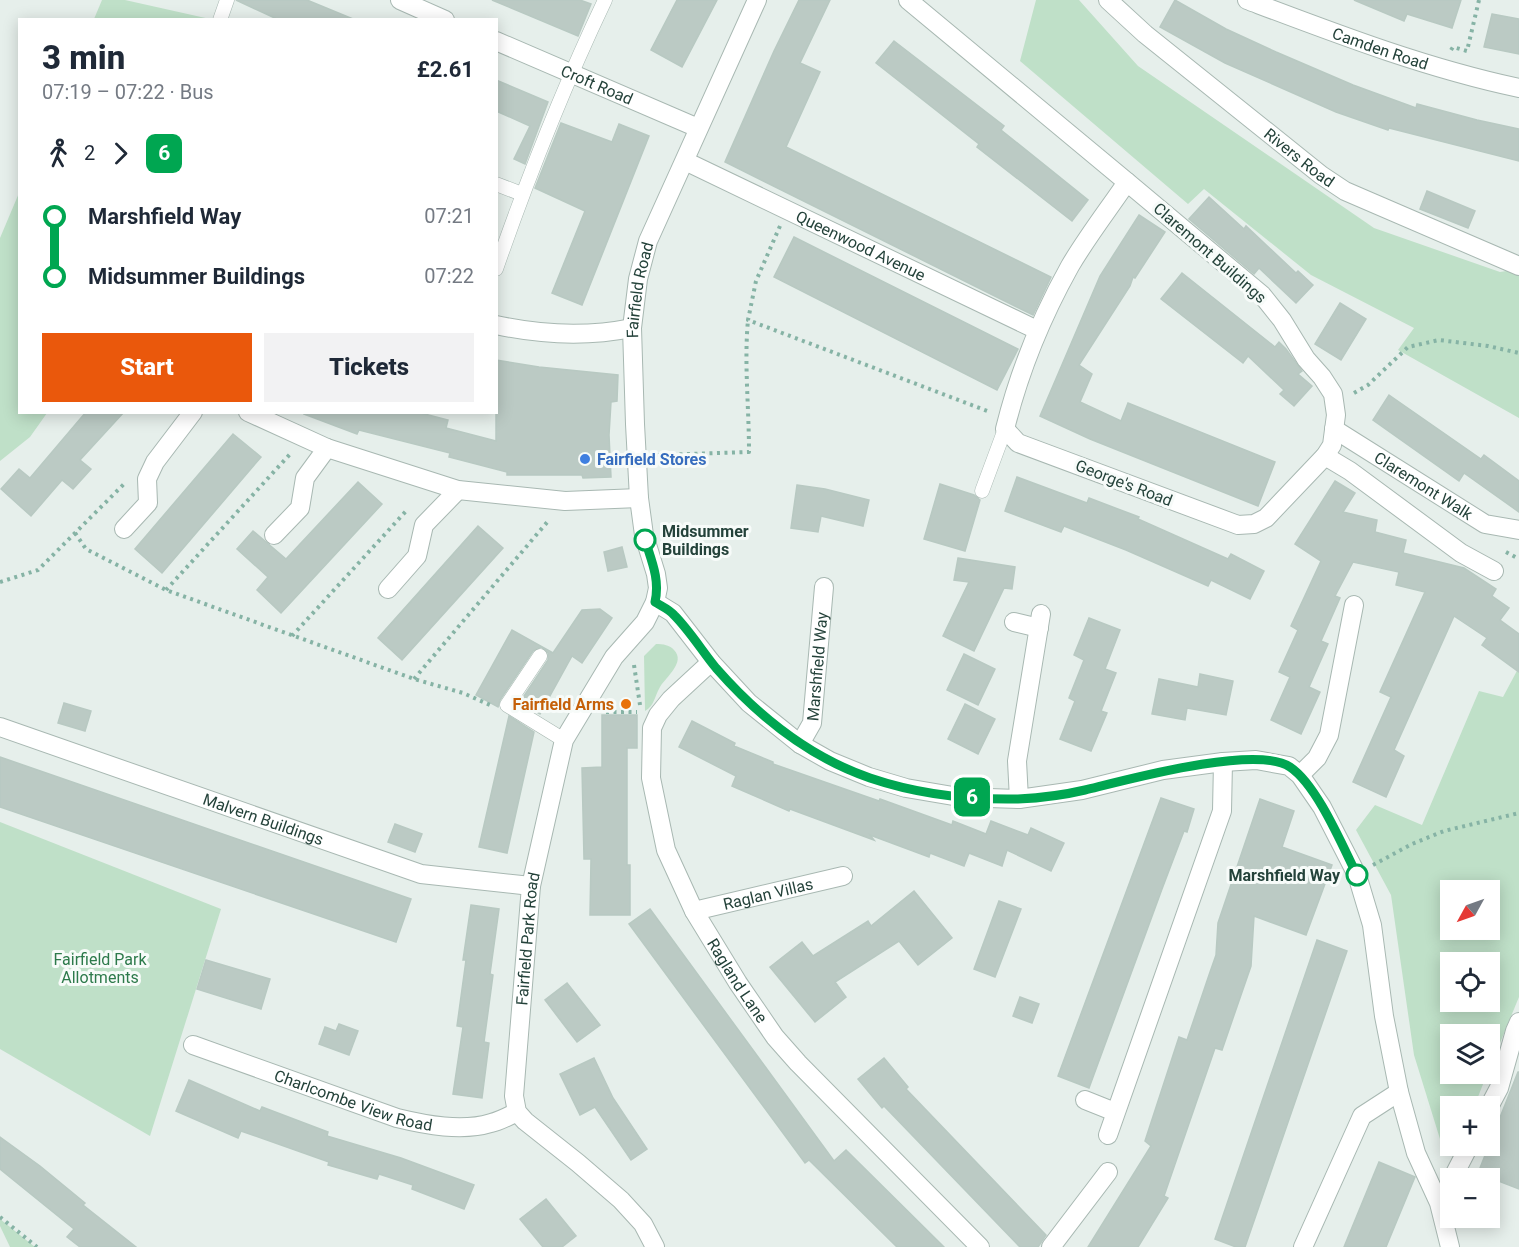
<!DOCTYPE html>
<meta charset="utf-8">
<style>
:root{--surface:#fff;--page:#f2f2f3;--text:#1f2937;--muted:#747a83;--accent:#ea580c}
body{margin:0;font-family:Roboto,sans-serif;background:var(--page);color:var(--text);height:100vh;display:flex;flex-direction:column;font-size:22px;white-space:nowrap}
*{box-sizing:border-box;margin:0}
p{font-size:20px;color:var(--muted)}
.icon{flex:none;width:33px;height:33px;fill:none;stroke:currentColor;stroke-width:2;stroke-linecap:round;stroke-linejoin:round}
.map{position:relative;flex:1;overflow:hidden}
.side{position:absolute;left:18px;top:18px;width:480px;height:396px;display:flex;flex-direction:column;background:var(--surface);border-radius:0px;box-shadow:0 3px 15px #0003}
.side>*{flex:none}
.badge{padding:0 12px;border-radius:9px;font-size:21px;line-height:39px}
.needle{width:39px;rotate:230deg}
.controls{position:absolute;left:1440px;top:880px;display:grid;gap:12px}
.controls a{display:grid;place-items:center;width:60px;height:60px;border-radius:0px;background:var(--surface);box-shadow:0 3px 15px #0003;font-size:30px}
.map>.badge{position:absolute;translate:-50% -50%;box-shadow:0 0 0 3px #fff}
.legs{display:flex;align-items:center;gap:9px;height:66px;padding:0 24px;font-size:20px}
.legs p{margin-inline-start:auto}
.overview{display:flex;align-items:center;justify-content:space-between;height:102px;padding:0 24px}
h1{font-size:33px;font-weight:800;line-height:45px}
.cta{display:flex;gap:12px;margin-top:auto;padding:12px 24px}
.cta a{flex:1;height:69px;border-radius:0px;background:var(--accent);color:#fff;font-size:24px;font-weight:800;line-height:69px;text-align:center}
.cta a+a{background:var(--page);color:var(--text)}
ul{padding:0 24px;list-style:none}
li{display:flex;align-items:center;gap:21px;height:60px;font-size:22px}
li i{display:grid;place-items:center;width:9px;height:100%;margin:0 8px;background:currentColor}
li i::after{content:'';width:15px;height:15px;margin:-8px;border:4px solid;border-radius:50%;background:var(--surface)}
li p{margin-inline-start:auto}
li:first-child i{background:linear-gradient(#0000 50%,currentColor 0)}
li:last-child i{background:linear-gradient(currentColor 50%,#0000 0)}
.map>svg:first-child{display:block}
.green{fill:#bfe0c8;fill-rule:evenodd}
.building{fill:#bbcac4;stroke:#b8c9c2;stroke-width:1.5}
.lines{fill:none;stroke-linecap:round;stroke-linejoin:round}
.service-casing{stroke:#a8b8b2;stroke-width:15}
.minor-casing{stroke:#a8b8b2;stroke-width:20}
.path{stroke:#86b3a5;stroke-width:4;stroke-dasharray:3 4.5;stroke-linecap:butt}
.service{stroke:#fff;stroke-width:14}
.minor{stroke:#fff;stroke-width:18}
.line-1-casing{stroke:#fff;stroke-width:14}
.line-1{stroke:#00a651;stroke-width:9}
.shop-dot{fill:#3f7fe0;stroke:#f7fbf9;stroke-width:2}
.stop-1-dot{fill:#fff;stroke:#00a651;stroke-width:3}
.food-dot{fill:#e8710a;stroke:#f7fbf9;stroke-width:2}
.labels{text-anchor:middle;dominant-baseline:central;stroke-width:6;stroke-linejoin:round;paint-order:stroke}
.street-label{font-size:16px;fill:#24423a;stroke:#f7fbf9}
.shop-label{font-size:16px;font-weight:bold;fill:#366cbe;stroke:#f7fbf9;text-anchor:start}
.stop-label{font-size:16px;font-weight:bold;fill:#24423a;stroke:#f7fbf9;text-anchor:start}
.food-label{font-size:16px;font-weight:bold;fill:#c56008;stroke:#f7fbf9;text-anchor:end}
.park-label{font-size:16px;fill:#2d7a4b;stroke:#f7fbf9}
</style>
<div class="map">
<svg width="1519" height="1247" viewBox="0 0 1519 1247">
<rect width="100%" height="100%" fill="#e6efeb"/>
<g class="green">
<path d="M 102,0 L 125,0 L 210,19 L 94,19 Z"/>
<path d="M 1036,0 L 1079,0 L 1138,66 L 1374,228 L 1500,272 L 1519,269 L 1519,418 L 1398,350 L 1414,328 L 1311,275 L 1204,189 L 1188,204 L 1020,61 Z"/>
<path d="M 19,193 L 20,412 L 47,413 L 30,437 L 0,461 L 0,238 Z"/>
<path d="M 656,644 C 663,644 670,645 674,650 C 686,662 666,677 660,687 C 654,697 655,705 645,711 L 644,656 Z"/>
<path d="M 1519,667 L 1519,997 L 1490,1067 L 1490,1035 L 1450,1035 L 1450,1074 L 1487,1074 L 1474,1107 L 1450,1107 L 1450,1145 L 1440,1139 L 1414,1055 L 1391,895 L 1356,830 L 1375,805 L 1422,825 L 1479,691 L 1503,697 ZM 1450,891 L 1490,891 L 1490,930 L 1450,930 ZM 1450,963 L 1490,963 L 1490,1002 L 1450,1002 Z"/>
<path d="M 0,822 L 221,909 L 150,1136 L 0,1049 Z"/>
<path d="M 0,1219 L 35,1247 L 10,1247 L 0,1226 Z"/>
</g>
<g class="building">
<path d="M 236,0 L 307,0 L 353,19 L 279,20 Z"/>
<path d="M 492,0 L 580,0 L 591,4 L 578,36 Z"/>
<path d="M 677,0 L 717,0 L 682,67 L 651,50 Z"/>
<path d="M 799,0 L 830,0 L 800,63 L 820,72 L 786,147 L 1051,277 L 1033,315 L 725,162 L 774,51 Z"/>
<path d="M 1175,0 L 1226,29 L 1276,52 L 1353,85 L 1416,108 L 1417,104 L 1477,120 L 1519,129 L 1519,161 L 1389,128 L 1388,130 L 1336,112 L 1225,63 L 1160,27 Z"/>
<path d="M 1354,0 L 1461,0 L 1452,28 L 1407,14 L 1404,21 Z"/>
<path d="M 1492,14 L 1519,19 L 1519,54 L 1484,47 Z"/>
<path d="M 894,41 L 1004,126 L 1001,130 L 1088,200 L 1072,221 L 977,147 L 979,144 L 876,63 Z"/>
<path d="M 496,80 L 548,102 L 525,164 L 514,159 L 530,126 L 496,111 Z"/>
<path d="M 561,123 L 612,142 L 619,124 L 649,136 L 582,305 L 552,293 L 585,211 L 535,188 Z"/>
<path d="M 1427,191 L 1475,211 L 1468,228 L 1420,209 Z"/>
<path d="M 1209,197 L 1244,229 L 1246,226 L 1296,273 L 1298,271 L 1313,285 L 1296,303 L 1259,268 L 1254,274 L 1189,219 Z"/>
<path d="M 1139,215 L 1165,232 L 1135,278 L 1133,277 L 1130,286 L 1079,365 L 1092,374 L 1080,402 L 1121,421 L 1128,403 L 1275,462 L 1258,506 L 1090,439 L 1040,416 L 1100,276 Z"/>
<path d="M 794,237 L 1018,349 L 997,390 L 774,277 Z"/>
<path d="M 1182,273 L 1275,347 L 1279,342 L 1286,349 L 1302,371 L 1298,374 L 1312,386 L 1294,406 L 1280,394 L 1284,390 L 1248,356 L 1243,363 L 1161,299 Z"/>
<path d="M 1340,303 L 1366,319 L 1341,360 L 1315,344 Z"/>
<path d="M 496,360 L 539,367 L 618,375 L 617,401 L 611,402 L 609,435 L 611,477 L 583,478 L 582,475 L 507,475 L 507,472 L 449,457 L 450,453 L 359,430 L 357,434 L 304,414 L 305,412 L 417,412 L 448,420 L 446,428 L 496,441 Z"/>
<path d="M 1389,395 L 1481,459 L 1484,455 L 1519,481 L 1519,512 L 1464,473 L 1459,481 L 1373,420 Z"/>
<path d="M 86,412 L 124,412 L 80,460 L 91,469 L 73,489 L 62,480 L 31,516 L 1,489 L 19,469 L 30,478 Z"/>
<path d="M 233,434 L 261,457 L 162,573 L 135,549 Z"/>
<path d="M 1017,477 L 1087,503 L 1089,498 L 1139,517 L 1138,519 L 1228,559 L 1231,554 L 1264,571 L 1250,599 L 1211,580 L 1208,586 L 1126,550 L 1064,526 L 1061,532 L 1005,511 Z"/>
<path d="M 1335,481 L 1355,493 L 1343,512 L 1377,520 L 1375,532 L 1406,540 L 1403,553 L 1464,568 L 1496,589 L 1492,596 L 1509,608 L 1500,620 L 1519,634 L 1519,672 L 1482,645 L 1487,638 L 1454,616 L 1394,750 L 1404,756 L 1386,797 L 1353,782 L 1391,697 L 1380,692 L 1425,592 L 1396,585 L 1399,572 L 1353,562 L 1335,596 L 1340,598 L 1321,641 L 1328,644 L 1309,687 L 1320,692 L 1301,734 L 1271,720 L 1290,677 L 1279,672 L 1298,630 L 1291,626 L 1321,561 L 1295,544 Z"/>
<path d="M 358,482 L 382,504 L 281,613 L 257,590 L 268,577 L 237,549 L 253,531 L 286,559 Z"/>
<path d="M 940,484 L 974,495 L 980,500 L 965,551 L 924,539 Z"/>
<path d="M 797,485 L 825,489 L 869,500 L 863,526 L 821,516 L 818,532 L 791,528 Z"/>
<path d="M 478,526 L 503,548 L 402,660 L 378,638 Z"/>
<path d="M 622,547 L 627,567 L 608,571 L 604,552 Z"/>
<path d="M 958,558 L 1015,567 L 1012,589 L 1004,588 L 974,651 L 943,636 L 969,582 L 954,580 Z"/>
<path d="M 600,609 L 612,618 L 582,663 L 572,656 L 540,714 L 520,702 L 548,660 L 548,653 L 541,647 L 533,651 L 500,700 L 498,707 L 476,695 L 512,630 L 553,653 L 582,610 Z"/>
<path d="M 1089,618 L 1120,630 L 1105,669 L 1116,673 L 1101,711 L 1107,713 L 1091,751 L 1060,739 L 1075,701 L 1069,698 L 1084,660 L 1074,655 Z"/>
<path d="M 964,654 L 995,669 L 978,705 L 947,690 Z"/>
<path d="M 1200,674 L 1233,681 L 1226,715 L 1187,708 L 1185,720 L 1152,714 L 1159,679 L 1198,687 Z"/>
<path d="M 64,703 L 91,711 L 85,731 L 58,723 Z"/>
<path d="M 965,704 L 995,719 L 978,754 L 948,739 Z"/>
<path d="M 602,715 L 637,715 L 637,748 L 627,748 L 627,865 L 630,865 L 630,915 L 590,915 L 591,859 L 584,859 L 582,768 L 602,767 Z"/>
<path d="M 509,716 L 534,732 L 507,853 L 479,847 Z"/>
<path d="M 692,721 L 735,743 L 734,746 L 773,762 L 773,764 L 879,801 L 880,799 L 952,825 L 953,821 L 986,834 L 991,821 L 1028,835 L 1031,828 L 1064,843 L 1051,871 L 1007,850 L 1002,866 L 969,853 L 964,866 L 930,853 L 929,857 L 870,835 L 874,840 L 790,809 L 789,811 L 732,786 L 736,776 L 679,747 Z"/>
<path d="M 0,757 L 411,899 L 396,942 L 0,807 Z"/>
<path d="M 1161,798 L 1194,809 L 1187,832 L 1184,831 L 1162,889 L 1089,1088 L 1058,1076 Z"/>
<path d="M 1260,799 L 1294,811 L 1282,847 L 1332,865 L 1306,935 L 1254,916 L 1251,966 L 1222,1050 L 1215,1048 L 1164,1196 L 1168,1198 L 1138,1247 L 1088,1247 L 1151,1146 L 1145,1141 L 1179,1037 L 1187,1040 L 1209,975 L 1216,955 L 1218,923 Z"/>
<path d="M 395,824 L 422,834 L 415,852 L 388,842 Z"/>
<path d="M 914,891 L 952,938 L 918,965 L 899,941 L 835,982 L 846,997 L 815,1022 L 770,967 L 802,942 L 813,956 L 868,921 L 871,926 Z"/>
<path d="M 999,901 L 1021,909 L 995,977 L 974,969 Z"/>
<path d="M 471,905 L 499,909 L 490,974 L 493,975 L 484,1042 L 489,1043 L 482,1098 L 453,1094 L 463,1027 L 457,1026 L 466,960 L 463,960 Z"/>
<path d="M 650,909 L 834,1161 L 846,1150 L 944,1247 L 897,1247 L 809,1160 L 805,1163 L 629,924 Z"/>
<path d="M 1317,940 L 1347,951 L 1245,1247 L 1236,1247 L 1215,1239 Z"/>
<path d="M 206,960 L 270,979 L 261,1009 L 197,989 Z"/>
<path d="M 567,983 L 600,1025 L 577,1042 L 545,1000 Z"/>
<path d="M 1020,997 L 1039,1004 L 1032,1023 L 1013,1016 Z"/>
<path d="M 339,1024 L 358,1031 L 349,1055 L 319,1044 L 325,1027 L 336,1031 Z"/>
<path d="M 594,1058 L 613,1098 L 647,1149 L 631,1160 L 595,1107 L 580,1115 L 560,1074 Z"/>
<path d="M 884,1058 L 908,1087 L 906,1089 L 1046,1235 L 1038,1247 L 1020,1247 L 884,1106 L 882,1108 L 858,1079 Z"/>
<path d="M 1518,1072 L 1519,1072 L 1519,1189 L 1478,1173 Z"/>
<path d="M 189,1080 L 260,1111 L 262,1107 L 328,1132 L 327,1136 L 401,1158 L 474,1185 L 464,1209 L 412,1189 L 413,1185 L 379,1174 L 377,1179 L 328,1165 L 329,1162 L 241,1131 L 238,1138 L 176,1111 Z"/>
<path d="M 0,1137 L 40,1166 L 85,1203 L 83,1205 L 136,1247 L 80,1247 L 67,1237 L 74,1229 L 0,1169 Z"/>
<path d="M 1379,1162 L 1415,1177 L 1386,1247 L 1344,1247 Z"/>
<path d="M 546,1199 L 576,1236 L 562,1247 L 543,1247 L 520,1219 Z"/>
</g>
<g class="lines">
<g class="service-casing">
<g id="service">
<path d="M 220,20 L 227,0"/>
<path d="M 496,184 L 522,194"/>
<path d="M 496,269 C 528,177 563,88 605,0"/>
<path d="M 982,491 L 1005,429"/>
<path d="M 540,656 L 507,705 L 564,740"/>
</g>
</g>
<g class="minor-casing">
<g id="minor">
<path d="M 400,0 L 445,20"/>
<path d="M 908,0 L 1127,182"/>
<path id="s1" d="M 1108,0 L 1145,34 L 1321,175 L 1345,191 L 1519,266"/>
<path id="s2" d="M 1247,0 C 1337,34 1425,68 1519,88"/>
<path id="s3" d="M 496,41 L 698,128"/>
<path id="s4" d="M 685,161 L 1037,330"/>
<path d="M 1127,182 L 1262,295 L 1282,320 L 1306,359 L 1322,377 L 1333,394 L 1336,415 L 1332,445 L 1325,456 L 1266,518 L 1254,524 L 1238,525 L 1018,443 L 1005,429 C 1019,372 1041,318 1070,266 C 1087,237 1108,210 1127,182 Z"/>
<path d="M 496,325 C 542,335 587,337 632,328"/>
<path d="M 248,412 L 327,448 L 458,490 L 565,501 L 639,498"/>
<path id="s5" d="M 1334,429 L 1485,524 L 1519,530"/>
<path d="M 1325,456 L 1350,471 L 1461,553 L 1494,571"/>
<path d="M 124,529 L 148,503 L 147,479 L 155,462 L 193,412"/>
<path d="M 274,535 L 300,508 L 305,478 L 327,448"/>
<path d="M 388,589 L 417,556 L 424,525 L 458,490"/>
<path d="M 655,602 L 673,613 L 711,662 L 749,703 L 800,744 L 830,761 L 869,777 L 906,788 L 959,797 L 1019,799 L 1082,790 L 1163,770 L 1223,762 L 1256,760 L 1289,766 L 1300,775 L 1322,807 L 1357,875 L 1372,925 L 1384,1016 L 1399,1092 L 1416,1153 L 1439,1203 L 1450,1247"/>
<path d="M 1014,622 L 1039,628"/>
<path id="s6" d="M 711,662 L 671,699 L 658,715 L 652,728 L 651,778 L 666,850 L 694,911 L 738,983 L 775,1037 L 798,1063 L 980,1247"/>
<path id="s7" d="M 0,727 L 421,874 L 531,886"/>
<path id="s8" d="M 800,744 L 812,723 L 824,587"/>
<path d="M 1300,775 L 1317,758 L 1329,735 L 1354,605"/>
<path d="M 1019,799 L 1017,761 L 1041,614"/>
<path id="s9" d="M 694,911 L 843,876"/>
<path id="s10" d="M 193,1045 L 397,1118 C 426,1125 462,1132 491,1123 C 500,1121 509,1116 517,1112"/>
<path d="M 1085,1100 L 1115,1112"/>
<path d="M 1489,1107 L 1499,1088 L 1515,1031 L 1519,1022"/>
<path d="M 1108,1135 L 1222,811 L 1223,762"/>
<path d="M 1452,1179 L 1469,1146"/>
<path id="s11" d="M 655,1247 L 643,1224 L 621,1200 L 578,1163 L 525,1121 L 517,1112 L 514,1096 L 531,886 L 564,740 L 614,657 L 645,622 L 655,602 L 658,588 L 656,574 L 644,535 L 639,498 L 635,424 L 632,328 L 638,279 L 648,241 L 757,0"/>
<path d="M 1051,1247 L 1108,1172"/>
<path d="M 1303,1247 L 1362,1116 L 1399,1092"/>
</g>
</g>
<g class="path">
<path d="M 1451,50 L 1453,47 L 1467,51 L 1479,0"/>
<path d="M 780,226 L 756,281 L 748,320 L 990,412"/>
<path d="M 1354,393 L 1368,385 L 1408,347 L 1439,340 L 1488,346 L 1519,353"/>
<path d="M 657,455 L 749,452 C 749,407 744,363 748,320"/>
<path d="M 75,533 L 86,549 L 166,590 L 414,679 L 463,693 L 490,705"/>
<path d="M 1506,552 L 1519,559"/>
<path d="M 0,582 L 38,570 L 126,482"/>
<path d="M 166,590 L 291,453"/>
<path d="M 292,636 L 407,510"/>
<path d="M 634,665 L 640,705"/>
<path d="M 414,679 L 549,520"/>
<path d="M 606,712 L 637,712"/>
<path d="M 1373,865 L 1412,844 L 1444,831 L 1519,813"/>
<path d="M 0,1217 L 37,1247"/>
</g>
<use href="#service" class="service"/>
<use href="#minor" class="minor"/>
</g>
<g class="lines">
<g class="line-1-casing">
<path id="line-1" d="M 645,540 C 652,562 660,580 655,602 C 661,606 669,609 674,615 C 690,631 702,651 716,668 C 758,716 809,757 870,778 C 917,794 968,800 1018,799 C 1039,798 1064,795 1085,790 C 1126,780 1256,744 1290,767 C 1317,785 1342,845 1357,875"/>
</g>
<use href="#line-1" class="line-1"/>
</g>
<circle class="shop-dot" cx="585" cy="459" r="6"/>
<g class="stop-1-dot">
<circle cx="645" cy="540" r="10"/>
<circle cx="1357" cy="875" r="10"/>
</g>
<circle class="food-dot" cx="626" cy="704" r="6"/>
<g class="labels">
<g class="street-label">
<text stroke="none"><textPath href="#s2" startOffset="142">Camden Road</textPath></text>
<text stroke="none"><textPath href="#s3" startOffset="110">Croft Road</textPath></text>
<text stroke="none"><textPath href="#s1" startOffset="248">Rivers Road</textPath></text>
<text stroke="none"><textPath href="#s4" startOffset="195">Queenwood Avenue</textPath></text>
<text transform="translate(1210 253) rotate(41)">Claremont Buildings</text>
<text stroke="none"><textPath href="#s11" startOffset="1053">Fairfield Road</textPath></text>
<text transform="translate(1124 483) rotate(21)">George's Road</text>
<text stroke="none"><textPath href="#s5" startOffset="106">Claremont Walk</textPath></text>
<text stroke="none"><textPath href="#s8" startOffset="81">Marshfield Way</textPath></text>
<text stroke="none"><textPath href="#s7" startOffset="279">Malvern Buildings</textPath></text>
<text stroke="none"><textPath href="#s9" startOffset="76">Raglan Villas</textPath></text>
<text stroke="none"><textPath href="#s11" startOffset="369">Fairfield Park Road</textPath></text>
<text stroke="none"><textPath href="#s6" startOffset="362">Ragland Lane</textPath></text>
<text stroke="none"><textPath href="#s10" startOffset="170">Charlcombe View Road</textPath></text>
</g>
<g class="shop-label">
<text x="597" y="459">Fairfield Stores</text>
</g>
<g class="stop-label">
<text x="662" y="531">Midsummer<tspan x="662" dy="18">Buildings</tspan></text>
<text x="1340" y="875" text-anchor="end">Marshfield Way</text>
</g>
<g class="food-label">
<text x="614" y="704">Fairfield Arms</text>
</g>
<g class="park-label">
<text x="100" y="959">Fairfield Park<tspan x="100" dy="18">Allotments</tspan></text>
</g>
</g>
</svg>
<div class="controls">
<a><svg class="needle" viewBox="-14 -14 28 28"><path d="M0-13l5 13h-10z" fill="#e53935"/><path d="M0 13l5-13h-10z" fill="#747a83"/></svg></a>
<a><svg class="icon" aria-label="locate" viewBox="0 0 24 24"><circle cx="12" cy="12" r="6"/><path d="M12 2v4M12 18v4M2 12h4M18 12h4"/></svg></a>
<a><svg class="icon" aria-label="layers" viewBox="0 0 24 24"><path d="M12 4l9 5-9 5-9-5zM3 14l9 5 9-5"/></svg></a>
<a>+</a>
<a>−</a>
</div>
<b class="badge" style="left:972px;top:797px;background:#00a651;color:#fff">6</b>
<section class="side">
<div class="overview"><div><h1>3 min</h1><p>07:19 – 07:22 · Bus</p></div><b>£2.61</b></div>
<div class="legs"><svg class="icon" aria-label="walk" viewBox="0 0 24 24"><circle cx="13" cy="4" r="2"/><path d="M13 8l-2 6 4 7M11 14l-3 7M7 12l3-4h3l4 4"/></svg>2<svg class="icon" aria-label="forward" viewBox="0 0 24 24"><path d="M9 5l7 7-7 7"/></svg><b class="badge" style="background:#00a651;color:#fff">6</b></div>
<ul>
<li><i style="color:#00a651"></i><b>Marshfield Way</b><p>07:21</p></li>
<li><i style="color:#00a651"></i><b>Midsummer Buildings</b><p>07:22</p></li>
</ul>
<div class="cta"><a>Start</a><a>Tickets</a></div>
</section>
</div>
